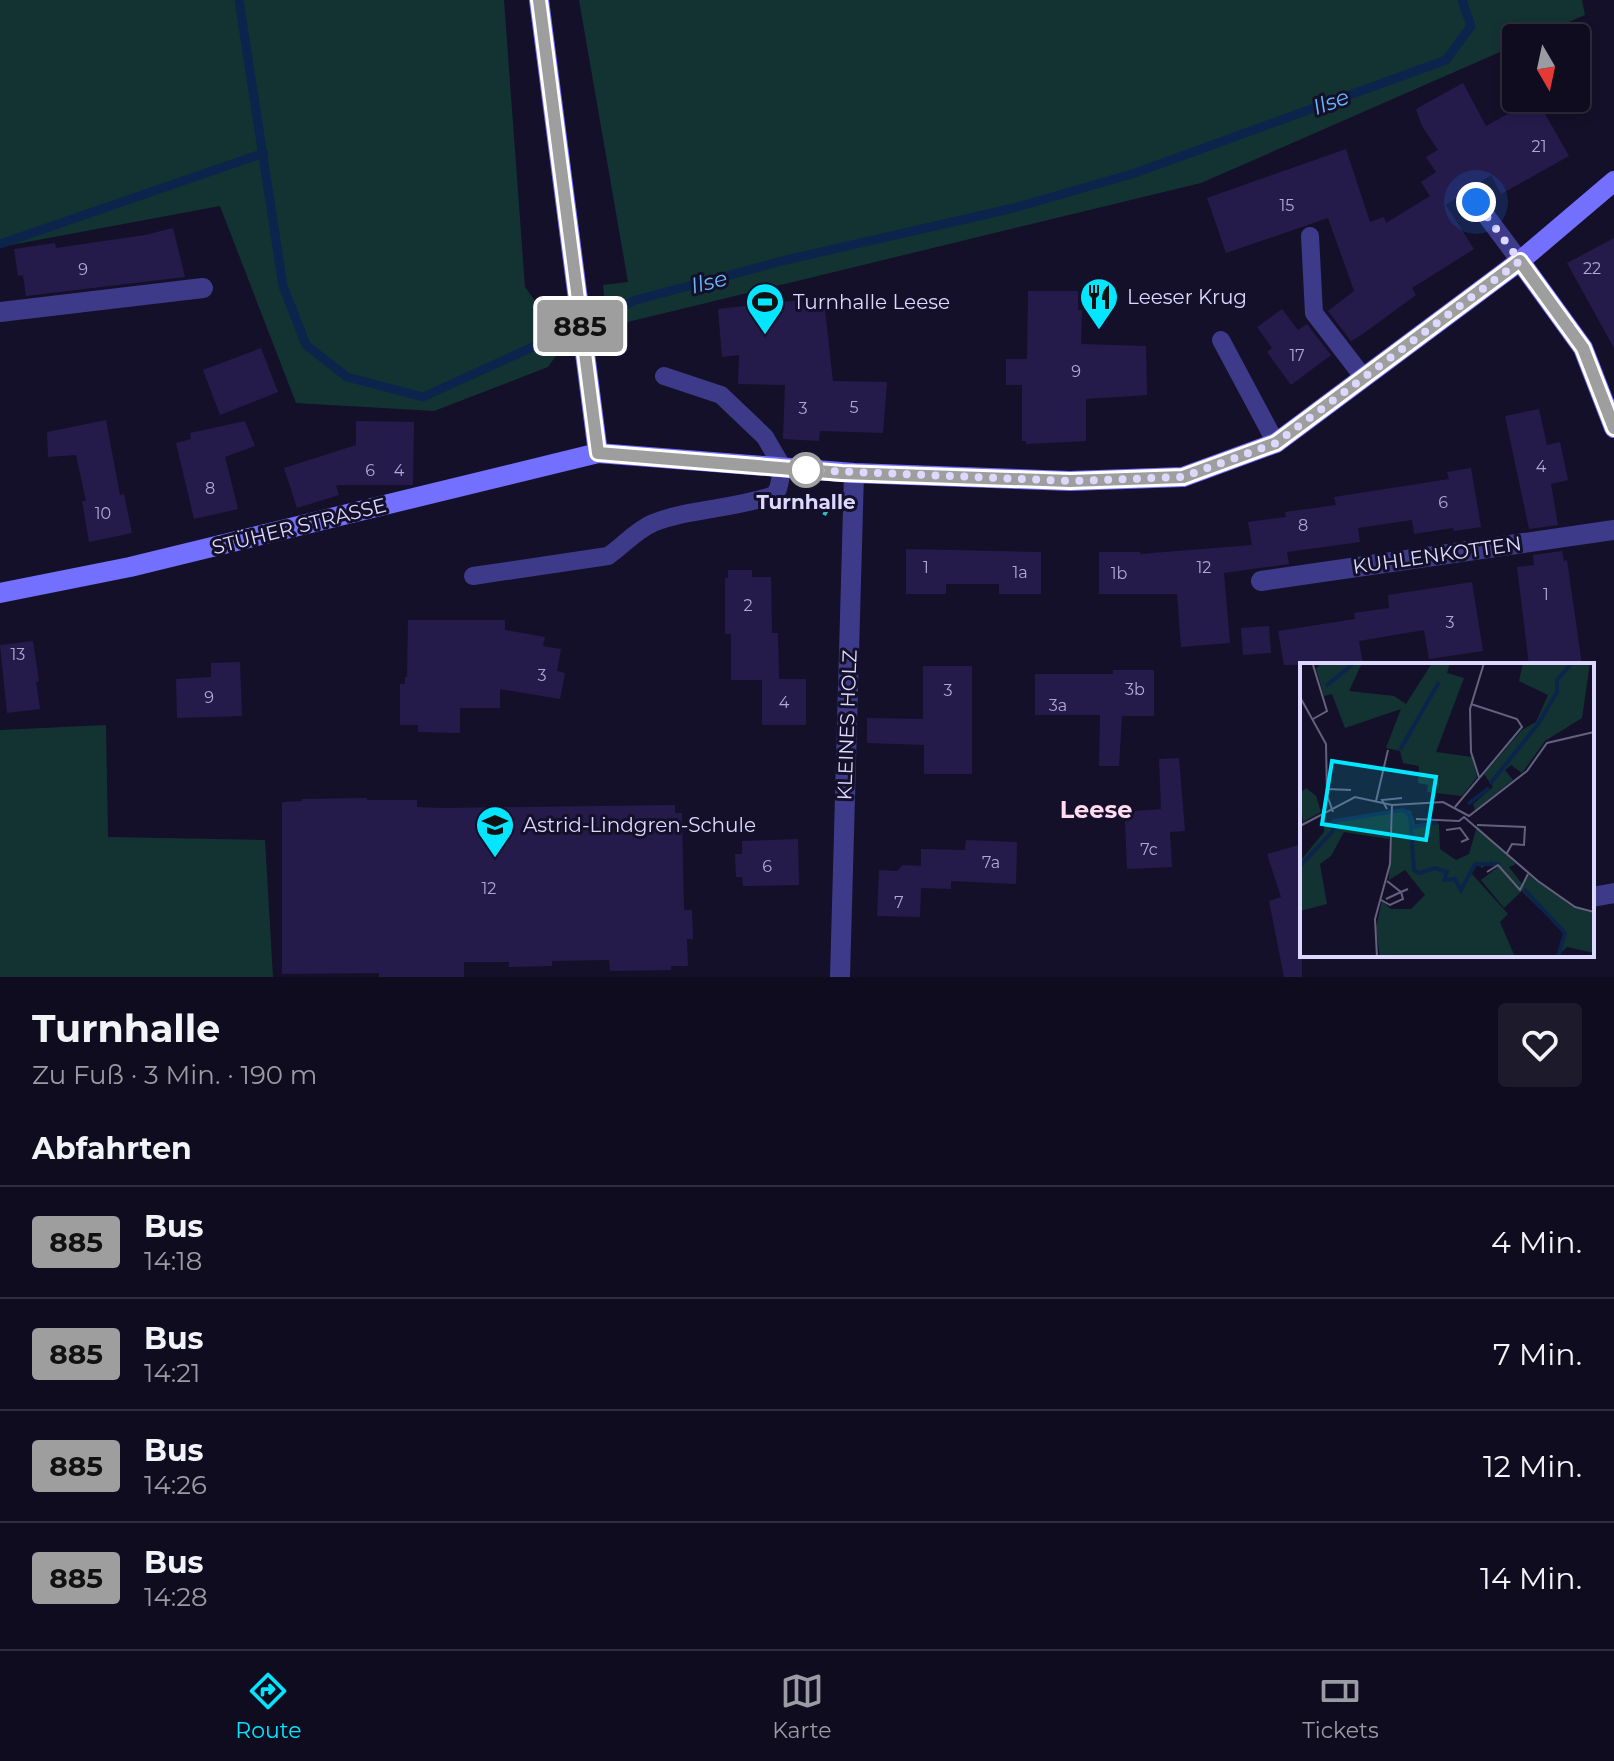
<!DOCTYPE html>
<html lang="de">
<meta charset="utf-8">
<style>
:root{--surface:#0f0c1f;--page:#1d1a2c;--text:#f1f3f6;--muted:#9b9ba4;--line:#2f2c3d;--accent:#04e6ff}
body{margin:0;font-family:Montserrat,sans-serif;background:var(--page);color:var(--text);height:100vh;display:flex;flex-direction:column;font-size:30px;white-space:nowrap}
*{box-sizing:border-box;margin:0}
p{font-size:26px;color:var(--muted)}
.icon{flex:none;width:44px;height:44px;fill:none;stroke:currentColor;stroke-width:2;stroke-linecap:round;stroke-linejoin:round}
.map{position:relative;height:977px;overflow:hidden}
.panel{display:flex;flex-direction:column;background:var(--surface);flex:1}
.panel>*{flex:none}
.badge{padding:0 16px;border-radius:6px;font-size:28px;line-height:52px}
.needle{width:52px;rotate:171deg}
.controls{position:absolute;left:1502px;top:24px;display:grid;gap:16px}
.controls a{display:grid;place-items:center;width:88px;height:88px;border-radius:8px;background:var(--surface);box-shadow:0 4px 12px #0003,0 0 0 2px var(--line);font-size:40px}
.you{position:absolute;width:40px;height:40px;margin:-20px;border:6px solid #fff;border-radius:50%;background:#1a73e8;box-shadow:0 0 0 12px #1a73e833}
.map>.badge{position:absolute;translate:-50% -50%;box-shadow:0 0 0 4px #fff}
h2{padding:0 32px;font-size:30px;line-height:72px}
.round{display:grid;place-items:center;flex:none;width:84px;height:84px;border-radius:8px;background:var(--page)}
.summary{display:flex;align-items:center;justify-content:space-between;height:136px;padding:0 32px}
h1{font-size:38px;font-weight:700;line-height:60px}
ul{padding:0;list-style:none}
li{display:flex;align-items:center;gap:24px;height:112px;padding:0 32px;border-top:2px solid var(--line)}
li div{flex:1}
li b{display:block;font-size:30px}
li em{font-style:normal}
li .badge{min-width:88px;font-weight:700;text-align:center}
.dock{display:flex;justify-content:space-around;align-items:center;height:112px;border-top:2px solid var(--line);background:var(--surface);font-size:22px;color:var(--muted)}
.dock a{display:grid;justify-items:center;gap:4px}
.dock .current{color:var(--accent)}
.map>svg:first-child{display:block}
.green{fill:#133332}
.lines{fill:none;stroke-linecap:round;stroke-linejoin:round}
.stream{stroke:#0c234c;stroke-width:9}
.building{fill:#251b4b}
.path{stroke:#2ebdb5;stroke-width:5;stroke-dasharray:4 6;stroke-linecap:butt}
.lane{stroke:#3d3a89;stroke-width:18}
.street{stroke:#3d3a89;stroke-width:20}
.secondary{stroke:#736fff;stroke-width:20}
.line-casing{stroke:#fff;stroke-width:18}
.line{stroke:#9e9e9e;stroke-width:12}
.walk{stroke:#dcd8ff;stroke-width:8;stroke-dasharray:0 14.4}
.stop-dot{fill:#fff;stroke:#9e9e9e;stroke-width:4}
.labels{text-anchor:middle;dominant-baseline:central;stroke-width:6;stroke-linejoin:round;paint-order:stroke}
.number-label{font-size:16px;fill:#aea9d2}
.poi-label{font-size:20px;fill:#dcd8ff;stroke:#141029;text-anchor:start}
.stop-label{font-size:20px;font-weight:bold;fill:#dcd8ff;stroke:#141029}
.street-label{font-size:20px;fill:#dcd8ff;stroke:#141029}
.water-label{font-size:22px;font-style:italic;fill:#66b8ff;stroke:#141029}
.quarter-label{font-size:24px;font-weight:bold;fill:#ffdaf1;stroke:#141029}
.inset-river{fill:none;stroke:#0c234c;stroke-width:4}
.inset-road{fill:none;stroke:#64607f;stroke-width:2}
.view{fill:#04e6ff;fill-opacity:0.15;stroke:#04e6ff;stroke-width:4}
.inset-edge{fill:none;stroke:#dcd8ff;stroke-width:4}
</style>
<div class="map">
<svg width="1614" height="977" viewBox="0 0 1614 977">
<rect width="100%" height="100%" fill="#141029"/>
<g class="green">
<path d="M 0,0 L 504,0 L 525,287 L 565,343 L 548,367 L 434,411 L 296,403 L 220,206 L 0,247 Z"/>
<path d="M 579,0 L 1582,0 L 1585,15 L 1532,38 L 1516,38 L 1516,45 L 1201,183 L 607,327 L 603,285 L 628,282 Z"/>
<path d="M 106,725 L 108,837 L 265,840 L 273,977 L 0,977 L 0,730 Z"/>
</g>
<g class="lines">
<g class="stream">
<path d="M 239,0 L 283,286 L 306,345 L 347,377 L 423,397 L 636,300 L 786,260 L 1014,208 L 1135,173 L 1446,60 L 1471,26 L 1462,0"/>
<path d="M 0,244 L 264,153"/>
</g>
</g>
<g class="building">
<path d="M 1463,83 L 1486,126 L 1536,98 L 1569,156 L 1501,194 L 1491,175 L 1446,205 L 1474,249 L 1412,288 L 1416,295 L 1360,336 L 1351,341 L 1328,311 L 1354,291 L 1328,218 L 1226,253 L 1207,198 L 1346,149 L 1370,222 L 1384,217 L 1386,223 L 1430,196 L 1421,182 L 1436,172 L 1426,157 L 1438,150 L 1422,126 L 1416,109 Z"/>
<path d="M 173,228 L 185,277 L 26,296 L 23,275 L 18,276 L 14,249 L 55,243 L 56,248 L 145,235 Z"/>
<path d="M 1614,238 L 1614,348 L 1567,263 Z"/>
<path d="M 1028,291 L 1078,291 L 1078,310 L 1082,310 L 1081,344 L 1146,346 L 1147,395 L 1086,399 L 1086,441 L 1026,444 L 1026,441 L 1022,441 L 1022,385 L 1006,385 L 1006,359 L 1027,359 Z"/>
<path d="M 801,300 L 802,303 L 824,301 L 833,381 L 887,382 L 883,433 L 820,431 L 819,441 L 783,439 L 785,385 L 738,384 L 739,355 L 722,357 L 718,309 Z"/>
<path d="M 1282,309 L 1298,330 L 1307,324 L 1331,355 L 1291,385 L 1267,352 L 1272,348 L 1257,327 Z"/>
<path d="M 261,348 L 278,392 L 220,415 L 203,370 Z"/>
<path d="M 1539,409 L 1547,445 L 1560,442 L 1568,480 L 1551,484 L 1558,525 L 1529,529 L 1505,416 Z"/>
<path d="M 106,420 L 120,495 L 124,494 L 132,533 L 89,542 L 82,501 L 86,501 L 76,455 L 48,457 L 47,432 Z"/>
<path d="M 245,421 L 255,446 L 225,457 L 238,509 L 194,519 L 176,443 L 191,439 L 190,433 Z"/>
<path d="M 356,421 L 414,422 L 413,485 L 336,485 L 339,495 L 297,508 L 284,468 L 356,445 Z"/>
<path d="M 1471,468 L 1481,527 L 1454,531 L 1453,528 L 1414,534 L 1412,520 L 1358,528 L 1360,542 L 1287,552 L 1289,564 L 1224,573 L 1230,643 L 1181,647 L 1177,594 L 1099,594 L 1099,552 L 1140,552 L 1140,554 L 1252,545 L 1248,522 L 1286,517 L 1285,512 L 1336,505 L 1334,497 L 1449,479 L 1447,472 Z"/>
<path d="M 906,549 L 1041,552 L 1041,594 L 999,594 L 999,584 L 946,584 L 946,594 L 906,594 Z"/>
<path d="M 1562,551 L 1564,561 L 1567,560 L 1582,665 L 1529,665 L 1517,567 L 1534,565 L 1533,555 Z"/>
<path d="M 728,570 L 752,570 L 752,577 L 771,577 L 772,633 L 778,633 L 779,679 L 806,679 L 806,725 L 762,725 L 762,680 L 731,680 L 731,634 L 725,634 L 725,578 L 728,578 Z"/>
<path d="M 1472,582 L 1483,651 L 1429,659 L 1424,630 L 1359,641 L 1363,665 L 1284,665 L 1278,631 L 1355,619 L 1354,613 L 1389,608 L 1388,595 Z"/>
<path d="M 408,620 L 505,620 L 505,630 L 545,637 L 543,646 L 561,649 L 557,671 L 565,673 L 560,699 L 500,689 L 500,708 L 460,708 L 460,733 L 418,732 L 418,725 L 400,725 L 400,684 L 405,684 L 405,677 L 407,677 Z"/>
<path d="M 1269,626 L 1271,653 L 1243,655 L 1241,628 Z"/>
<path d="M 33,641 L 39,681 L 36,682 L 40,709 L 7,713 L 0,645 Z"/>
<path d="M 240,662 L 242,716 L 177,718 L 176,679 L 211,677 L 211,663 Z"/>
<path d="M 923,666 L 972,666 L 972,774 L 924,774 L 924,745 L 867,743 L 867,718 L 923,719 Z"/>
<path d="M 1113,670 L 1154,670 L 1154,716 L 1122,716 L 1119,766 L 1099,766 L 1100,715 L 1035,715 L 1035,674 L 1113,674 Z"/>
<path d="M 1179,758 L 1185,831 L 1170,832 L 1172,867 L 1127,869 L 1125,821 L 1135,811 L 1161,809 L 1159,759 Z"/>
<path d="M 367,798 L 367,800 L 417,800 L 417,807 L 441,808 L 675,805 L 675,813 L 682,813 L 684,910 L 692,910 L 693,939 L 687,939 L 688,966 L 671,966 L 671,970 L 610,971 L 609,960 L 552,961 L 552,966 L 509,967 L 509,962 L 464,962 L 464,977 L 379,977 L 379,973 L 282,974 L 282,802 L 302,801 L 302,799 Z"/>
<path d="M 798,839 L 799,885 L 743,886 L 742,877 L 736,877 L 735,854 L 742,854 L 742,841 Z"/>
<path d="M 966,840 L 1017,842 L 1016,884 L 951,881 L 951,889 L 921,888 L 920,917 L 877,916 L 879,870 L 897,871 L 903,865 L 921,866 L 921,849 L 965,850 Z"/>
<path d="M 1302,844 L 1302,977 L 1284,977 L 1269,901 L 1281,897 L 1267,854 Z"/>
</g>
<g class="lines">
<path class="path" d="M 797,498 L 831,516"/>
<g class="lane">
<path d="M 1476,202 L 1520,261"/>
<path d="M 1310,236 L 1314,313 L 1364,378"/>
<path d="M 1221,340 L 1276,443"/>
<path d="M 473,576 L 608,556 C 624,545 635,531 653,523 C 691,508 735,509 774,495 L 778,489 L 783,468 L 765,437 L 721,395 L 664,376"/>
</g>
<g class="street">
<path d="M 0,312 L 203,288"/>
<path d="M 1261,581 L 1614,530"/>
<path d="M 1592,897 L 1614,893"/>
<path d="M 840,977 L 854,473"/>
</g>
<g class="secondary">
<path d="M 539,0 L 598,453"/>
<path d="M 1520,261 L 1583,348 L 1614,428"/>
<path d="M 0,593 L 130,567 L 598,453 L 854,473 L 1070,481 L 1183,477 L 1276,443 L 1520,261 L 1614,181"/>
</g>
</g>
<g class="lines">
<g class="line-casing">
<path id="line" d="M 539,0 L 598,453 L 842,473 L 1070,481 L 1183,477 L 1276,443 L 1520,261 L 1583,348 L 1614,428"/>
</g>
<use href="#line" class="line"/>
<path class="walk" d="M 806,470 L 1070,481 L 1183,477 L 1276,443 L 1520,261 L 1476,202"/>
</g>
<defs>
<g id="restaurant-pin" transform="scale(2)"><path d="M0 17L-7.5 6A9.5 9.5 0 1 1 7.5 6Z" fill="#04e6ff" stroke="#141029"/><path d="M-5-6h1v4h1v-4h1v4h1v-4h1v5L-1.5 .5V6h-2V.5L-5-1ZM5-6V6H3V1.5H1.5Q1.5-4 5-6Z" fill="#111"/></g>
<g id="stadium-pin" transform="scale(2)"><path d="M0 17L-7.5 6A9.5 9.5 0 1 1 7.5 6Z" fill="#04e6ff" stroke="#141029"/><path d="M0-5a6.5 5 0 1 0 0 10a6.5 5 0 1 0 0-10ZM-3.5-1.8h7v3.6h-7Z" fill="#111"/></g>
<g id="school-pin" transform="scale(2)"><path d="M0 17L-7.5 6A9.5 9.5 0 1 1 7.5 6Z" fill="#04e6ff" stroke="#141029"/><path d="M0-5L7-2L0 1L-7-2ZM-4 1L0 2.5L4 1V4Q0 6-4 4Z" fill="#111"/></g>
</defs>
<g fill-rule="evenodd">
<use href="#restaurant-pin" x="1099" y="297"/>
<use href="#stadium-pin" x="765" y="302"/>
<use href="#school-pin" x="495" y="825"/>
</g>
<circle class="stop-dot" cx="806" cy="470" r="16"/>
<g class="labels">
<g class="number-label">
<text x="1539" y="146">21</text>
<text x="1287" y="205">15</text>
<text x="1592" y="268">22</text>
<text x="83" y="269">9</text>
<text x="1297" y="355">17</text>
<text x="1076" y="371">9</text>
<text x="854" y="407">5</text>
<text x="803" y="408">3</text>
<text x="1541" y="466">4</text>
<text x="370" y="470">6</text>
<text x="399" y="470">4</text>
<text x="210" y="488">8</text>
<text x="1443" y="502">6</text>
<text x="103" y="513">10</text>
<text x="1303" y="525">8</text>
<text x="926" y="567">1</text>
<text x="1204" y="567">12</text>
<text x="1020" y="572">1a</text>
<text x="1119" y="573">1b</text>
<text x="1546" y="594">1</text>
<text x="748" y="605">2</text>
<text x="1450" y="622">3</text>
<text x="18" y="654">13</text>
<text x="542" y="675">3</text>
<text x="1135" y="689">3b</text>
<text x="948" y="690">3</text>
<text x="209" y="697">9</text>
<text x="784" y="702">4</text>
<text x="1058" y="705">3a</text>
<text x="1149" y="849">7c</text>
<text x="991" y="862">7a</text>
<text x="767" y="866">6</text>
<text x="489" y="888">12</text>
<text x="899" y="902">7</text>
</g>
<g class="poi-label">
<text x="1127" y="297">Leeser Krug</text>
<text x="793" y="302">Turnhalle Leese</text>
<text x="523" y="825">Astrid-Lindgren-Schule</text>
</g>
<g class="stop-label">
<text x="806" y="502">Turnhalle</text>
</g>
<g class="street-label">
<text transform="translate(299 526) rotate(-14)">STÜHER STRASSE</text>
<text transform="translate(1437 555) rotate(-8)">KUHLENKOTTEN</text>
<text transform="translate(847 725) rotate(-88)">KLEINES HOLZ</text>
</g>
<g class="water-label">
<text transform="translate(1331 102) rotate(-20)">Ilse</text>
<text transform="translate(709 282) rotate(-14)">Ilse</text>
</g>
<g class="quarter-label">
<text x="1096" y="809">Leese</text>
</g>
</g>
<g transform="translate(1300 663)">
<rect width="294" height="294" fill="#141029"/>
<path d="M 21,0 L 62,0 L 49,28 L 94,33 L 106,41 L 132,0 L 150,0 L 147,10 L 164,15 L 136,89 L 172,94 L 177,114 L 162,133 L 127,129 L 128,122 L 118,120 L 119,103 L 103,100 L 100,88 L 86,85 L 101,46 L 45,65 L 32,31 L 24,33 L 16,6 ZM 223,0 L 290,0 L 282,55 L 245,78 L 222,110 L 211,102 L 205,107 L 213,117 L 175,147 L 173,141 L 193,124 L 184,111 L 222,67 L 236,59 L 248,32 L 219,18 ZM 6,125 L 16,133 L 21,149 L 3,159 L 0,130 ZM 103,146 L 111,148 L 115,162 L 139,161 L 140,186 L 156,197 L 169,191 L 177,163 L 216,201 L 209,204 L 223,222 L 229,212 L 274,245 L 294,250 L 294,290 L 267,284 L 256,294 L 264,270 L 191,198 L 182,205 L 177,201 L 172,211 L 208,251 L 200,259 L 215,294 L 80,294 L 76,265 L 82,238 L 91,246 L 111,246 L 125,232 L 105,207 L 89,217 L 93,149 ZM 91,150 L 89,176 L 44,169 L 31,193 L 20,201 L 27,241 L 0,248 L 0,198 L 24,169 L 24,160 ZM 198,204 L 221,229 L 204,245 L 181,217 Z" fill="#133332"/>
<path class="inset-river" d="M 26,23 L 54,0M 100,87 L 139,19M 190,121 L 238,61 L 257,29 L 257,17 L 272,0M 168,141 L 189,125M 113,164 L 138,159M 0,203 L 33,168 L 34,158 L 103,147 L 110,152 L 114,207 L 119,210 L 135,205 L 147,209 L 144,217 L 155,216 L 161,227 L 175,201 L 200,201M 224,226 L 265,270 L 258,294"/>
<path class="inset-road" d="M 13,2 L 27,48 L 13,56M 0,34 L 26,81 L 27,132 L 33,149M 179,114 L 171,89 L 170,46 L 184,0M 26,126 L 51,127M 76,138 L 88,87M 155,144 L 222,64 L 217,56 L 171,41M 87,146 L 82,137 L 102,135M 116,156 L 159,158 L 164,154 L 238,218 L 275,244 L 294,249M 177,162 L 225,164 L 224,182 L 212,181 L 207,190M 0,163 L 55,134 L 92,142 L 143,139 L 169,153 L 227,108 L 247,80 L 294,69M 146,167 L 160,165 L 168,176 L 161,179M 187,209 L 198,202 L 220,227 L 228,211M 87,218 L 101,229 L 108,226M 81,237 L 90,242 L 103,236 L 101,229 L 86,236M 77,294 L 75,256 L 90,201 L 92,142"/>
<path class="view" d="M 32,98 L 136,114 L 126,177 L 22,161 Z"/>
<rect width="294" height="294" class="inset-edge"/>
</g>
</svg>
<div class="controls">
<a><svg class="needle" viewBox="-14 -14 28 28"><path d="M0-13l5 13h-10z" fill="#e53935"/><path d="M0 13l5-13h-10z" fill="#9b9ba4"/></svg></a>
</div>
<div class="you" style="left:1476px;top:202px"></div>
<b class="badge" style="left:580px;top:326px;background:#9e9e9e;color:#111">885</b>
</div>
<section class="panel">
<div class="summary"><div><h1>Turnhalle</h1><p>Zu Fuß · 3 Min. · 190 m</p></div><a class="round"><svg class="icon" aria-label="heart" viewBox="0 0 24 24"><path d="M12 20l-8-8c-3-5 5-10 8-4 3-6 11-1 8 4z"/></svg></a></div>
<h2>Abfahrten</h2>
<ul>
<li><span class="badge" style="background:#9e9e9e;color:#111">885</span><div><b>Bus</b><p>14:18</p></div><em>4 Min.</em></li>
<li><span class="badge" style="background:#9e9e9e;color:#111">885</span><div><b>Bus</b><p>14:21</p></div><em>7 Min.</em></li>
<li><span class="badge" style="background:#9e9e9e;color:#111">885</span><div><b>Bus</b><p>14:26</p></div><em>12 Min.</em></li>
<li><span class="badge" style="background:#9e9e9e;color:#111">885</span><div><b>Bus</b><p>14:28</p></div><em>14 Min.</em></li>
</ul>
</section>
<nav class="dock">
<a class="current"><svg class="icon" aria-label="directions" viewBox="0 0 24 24"><path d="M12 3l9 9-9 9-9-9zM9 14v-3h6M13 9l2 2-2 2"/></svg>Route</a>
<a><svg class="icon" aria-label="map" viewBox="0 0 24 24"><path d="M3 6l6-2 6 2 6-2v14l-6 2-6-2-6 2zM9 4v14M15 6v14"/></svg>Karte</a>
<a><svg class="icon" aria-label="tickets" viewBox="0 0 24 24"><path d="M3 7h18v10H3zM15 7v10"/></svg>Tickets</a>
</nav>
